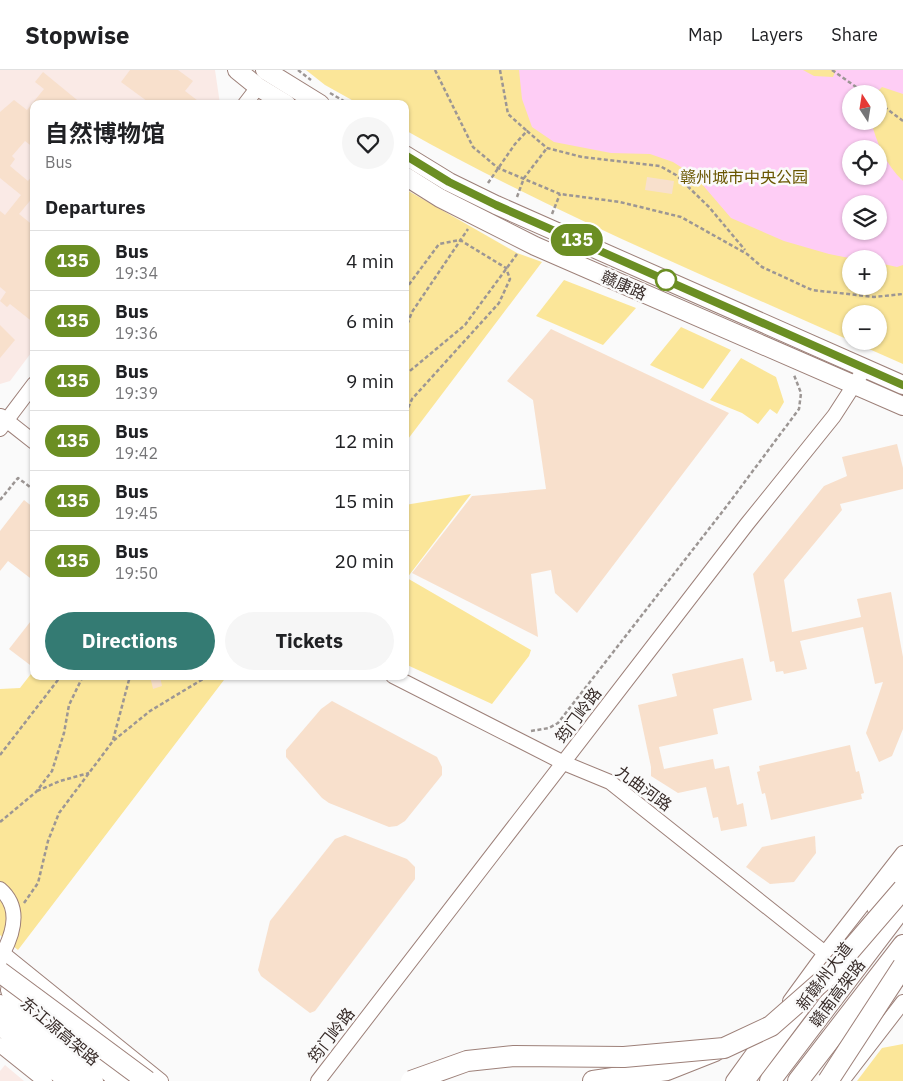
<!DOCTYPE html>
<meta charset="utf-8">
<style>
:root{--surface:#fff;--page:#f6f6f6;--text:#202124;--muted:#757577;--line:#e0e0e0;--accent:#347b73}
body{margin:0;font-family:"IBM Plex Sans","Noto Sans SC",sans-serif;background:var(--page);color:var(--text);height:100vh;display:flex;flex-direction:column;font-size:19px;white-space:nowrap}
*{box-sizing:border-box;margin:0}
p{font-size:16px;color:var(--muted)}
.icon{flex:none;width:28px;height:28px;fill:none;stroke:currentColor;stroke-width:2;stroke-linecap:round;stroke-linejoin:round}
.map{position:relative;flex:1;overflow:hidden}
.side{position:absolute;left:30px;top:30px;width:379px;height:580px;display:flex;flex-direction:column;background:var(--surface);border-radius:10px;box-shadow:0 1px 4px #0004}
.side>*{flex:none}
.badge{padding:0 10px;border-radius:16px;font-size:18px;line-height:32px}
.needle{width:32px;rotate:348deg}
.fabs{position:absolute;left:842px;top:15px;display:grid;gap:10px}
.fabs a{display:grid;place-items:center;width:45px;height:45px;border-radius:50%;background:var(--surface);box-shadow:0 1px 4px #0004;font-size:25px}
.map>.badge{position:absolute;translate:-50% -50%;box-shadow:0 0 0 2px #fff}
h2{padding:0 15px;font-size:19px;line-height:45px}
.round{display:grid;place-items:center;flex:none;width:52px;height:52px;border-radius:26px;background:var(--page)}
.headline{display:flex;align-items:center;justify-content:space-between;height:85px;padding:0 15px}
h1{font-size:24px;font-weight:700;line-height:38px}
.button{display:flex;gap:10px;margin-top:auto;padding:10px 15px}
.button a{flex:1;height:58px;border-radius:30px;background:var(--accent);color:#fff;font-size:20px;font-weight:700;line-height:58px;text-align:center}
.button a+a{background:var(--page);color:var(--text)}
ul{padding:0;list-style:none}
li{display:flex;align-items:center;gap:15px;height:60px;padding:0 15px;border-top:1px solid var(--line)}
li div{flex:1}
li b{display:block;font-size:19px}
li em{font-style:normal}
li .badge{min-width:55px;font-weight:700;text-align:center}
header{display:flex;align-items:center;gap:30px;box-sizing:border-box;height:70px;padding:0 25px;background:var(--surface);border-bottom:1px solid var(--line)}
header strong{font-size:24px}
nav{display:flex;gap:28px;margin-inline-start:auto;font-size:18px}
.map>svg:first-child{display:block}
.built{fill:#faeae6}
.green{fill:#fbe699;fill-rule:evenodd}
.water{fill:#fecdf5;fill-rule:evenodd}
.building{fill:#f8e0cc}
.lines{fill:none;stroke-linecap:round;stroke-linejoin:round}
.minor-casing{stroke:#9d8079;stroke-width:16}
.major-casing{stroke:#9d8079;stroke-width:20}
.highway-casing{stroke:#9d8079;stroke-width:22}
.path{stroke:#9c9694;stroke-width:2.5;stroke-dasharray:4 2.5;stroke-linecap:butt}
.minor{stroke:#fff;stroke-width:14}
.major{stroke:#fff;stroke-width:18}
.highway{stroke:#fff;stroke-width:20}
.highway-bridge-casing{stroke:#9d8079;stroke-width:22;stroke-linecap:butt}
.highway-bridge{stroke:#fff;stroke-width:20}
.line-casing{stroke:#fff;stroke-width:11}
.line{stroke:#6b8e23;stroke-width:8}
.stop-dot{fill:#fff;stroke:#6b8e23;stroke-width:2.5}
.labels{text-anchor:middle;dominant-baseline:central;stroke-width:5;stroke-linejoin:round;paint-order:stroke}
.park-label{font-size:16px;fill:#695601;stroke:#fafafa}
.street-label{font-size:16px;fill:#372b28;stroke:#fafafa}
</style>
<header>
<strong>Stopwise</strong>
<nav><a>Map</a><a>Layers</a><a>Share</a></nav>
</header>
<div class="map">
<svg width="903" height="1011" viewBox="0 0 903 1011">
<rect width="100%" height="100%" fill="#fafafa"/>
<g class="built">
<path d="M 0,0 L 215,0 L 220,34 L 34,34 L 34,279 L 10,311 L 0,314 Z"/>
<path d="M 5,995 L 24,1011 L 0,1011 L 0,1001 Z"/>
</g>
<g class="green">
<path d="M 306,0 L 903,0 L 903,294 L 851,271 L 879,271 L 879,244 L 851,244 L 851,271 C 701,204 549,141 405,60 L 405,34 L 359,34 L 325,15 ZM 851,24 L 879,24 L 879,51 L 851,51 ZM 851,79 L 879,79 L 879,106 L 851,106 ZM 851,134 L 879,134 L 879,161 L 851,161 ZM 851,189 L 879,189 L 879,216 L 851,216 Z"/>
<path d="M 405,119 L 517,183 L 542,192 L 405,373 Z"/>
<path d="M 564,210 L 636,238 L 603,275 L 536,246 Z"/>
<path d="M 681,257 L 731,280 L 703,319 L 650,295 Z"/>
<path d="M 741,288 L 776,307 L 784,332 L 777,344 L 770,339 L 758,354 L 742,343 L 710,330 Z"/>
<path d="M 471,424 L 407,508 L 531,580 L 529,586 L 492,634 L 405,594 L 405,435 Z"/>
<path d="M 34,600 L 34,606 L 227,606 L 18,880 L 0,865 L 0,619 L 20,618 Z"/>
<path d="M 903,974 L 903,1011 L 857,1011 L 882,978 Z"/>
</g>
<path class="water" d="M 519,0 L 803,0 L 814,6 L 833,7 L 836,0 L 903,0 L 903,24 L 882,17 L 875,24 L 851,24 L 851,51 L 871,51 C 877,74 886,95 903,111 L 903,195 L 897,197 L 879,193 L 879,189 L 854,189 L 829,184 L 784,171 L 731,148 L 695,106 L 673,92 L 650,84 L 611,83 L 554,72 L 532,57 L 522,29 ZM 851,79 L 879,79 L 879,106 L 851,106 ZM 851,134 L 879,134 L 879,161 L 851,161 Z"/>
<g class="building">
<path d="M 130,0 L 178,0 L 193,11 L 185,21 L 202,34 L 151,34 L 121,12 Z"/>
<path d="M 43,2 L 82,34 L 34,34 L 34,78 L 25,71 L 12,86 L 15,89 L 10,96 L 28,111 L 34,104 L 34,126 L 19,144 L 34,156 L 34,253 L 10,234 L 7,237 L 0,231 L 6,222 L 0,217 L 0,141 L 5,145 L 21,125 L 0,108 L 0,42 L 14,30 L 27,40 L 44,19 L 35,12 Z"/>
<path d="M 647,107 L 674,111 L 672,124 L 645,120 Z"/>
<path d="M 0,255 L 15,270 L 0,288 Z"/>
<path d="M 551,259 L 729,343 L 577,543 L 555,523 L 551,500 L 531,504 L 538,567 L 412,503 L 472,426 L 546,419 L 533,330 L 507,311 Z"/>
<path d="M 897,374 L 903,398 L 903,419 L 840,434 L 842,440 L 784,510 L 792,562 L 861,547 L 857,529 L 891,522 L 903,587 L 903,659 L 892,686 L 879,692 L 866,663 L 883,612 L 875,614 L 863,557 L 800,571 L 807,599 L 784,604 L 783,601 L 776,602 L 774,591 L 770,592 L 753,504 L 824,416 L 847,406 L 842,387 Z"/>
<path d="M 24,430 L 34,438 L 34,511 L 8,491 L 0,501 L 0,461 Z"/>
<path d="M 34,547 L 34,598 L 9,579 Z"/>
<path d="M 743,588 L 752,630 L 713,639 L 718,664 L 659,677 L 664,699 L 713,689 L 715,699 L 729,696 L 737,735 L 743,733 L 747,756 L 721,761 L 718,747 L 713,748 L 706,717 L 678,723 L 651,706 L 651,697 L 638,635 L 677,626 L 672,604 Z"/>
<path d="M 150,606 L 160,606 L 162,616 L 153,619 Z"/>
<path d="M 332,631 L 437,687 L 442,697 L 442,705 L 405,751 L 397,756 L 389,757 L 329,733 L 322,728 L 286,687 L 286,680 L 321,639 Z"/>
<path d="M 850,675 L 856,702 L 859,701 L 864,723 L 861,724 L 862,729 L 771,750 L 765,723 L 762,724 L 757,702 L 760,701 L 759,696 Z"/>
<path d="M 345,765 L 407,789 L 415,797 L 415,809 L 315,941 L 310,943 L 261,906 L 258,900 L 270,851 L 335,769 Z"/>
<path d="M 815,766 L 816,783 L 794,812 L 770,814 L 746,797 L 762,777 Z"/>
</g>
<g class="lines">
<g class="minor-casing">
<g id="minor">
<path d="M 245,34 L 258,17"/>
<path d="M 1,346 L 34,372"/>
<path d="M 0,359 L 34,314"/>
<path d="M 393,606 L 564,693 L 610,712 L 825,883"/>
<path d="M 0,819 C 21,837 14,862 3,883"/>
<path d="M 0,881 L 161,1011"/>
<path d="M 790,931 L 825,883 L 903,783"/>
<path d="M 0,975 L 45,1011"/>
<path d="M 318,1011 L 747,454 L 834,346 L 865,298"/>
<path d="M 733,1011 L 772,957"/>
<path d="M 842,1011 L 903,932"/>
</g>
</g>
<g class="major-casing">
<g id="major">
<path d="M 237,0 L 258,17 L 286,34"/>
<path d="M 265,0 L 320,34"/>
<path d="M 405,85 L 449,112 L 496,135 L 903,315"/>
<path d="M 405,106 L 440,128 L 535,176 L 903,336"/>
<path d="M 876,837 L 903,802"/>
<path d="M 0,890 L 21,908"/>
<path d="M 0,956 L 68,1011"/>
<path d="M 745,1011 L 800,938"/>
</g>
</g>
<g class="highway-casing">
<g id="highway">
<path d="M 11,920 L 121,1011"/>
<path d="M 0,935 L 93,1011"/>
<path d="M 593,1011 L 667,1000 L 715,981"/>
<path d="M 770,1011 L 903,836"/>
<path d="M 798,1011 L 903,875"/>
</g>
</g>
<g class="path">
<path d="M 298,0 L 311,10"/>
<path d="M 435,0 L 473,77 L 498,98 L 560,124 L 620,132 L 681,147 L 747,184 L 762,197 L 812,220 L 874,227 L 903,224"/>
<path d="M 500,0 L 508,44 L 527,61"/>
<path d="M 832,0 L 866,24"/>
<path d="M 330,23 L 349,34"/>
<path d="M 879,33 L 903,51"/>
<path d="M 488,113 L 515,74 L 527,61 L 547,78 L 582,87 L 660,96 L 676,105 L 709,137 L 745,180"/>
<path d="M 517,127 L 524,108 L 547,78"/>
<path d="M 552,144 L 560,124"/>
<path d="M 405,220 L 439,174 L 460,170 L 506,198 L 510,209 L 499,233 L 412,329 L 405,345"/>
<path d="M 405,260 L 412,242 L 468,159"/>
<path d="M 405,305 L 465,255 L 517,184"/>
<path d="M 0,430 L 18,408 L 34,420"/>
<path d="M 531,661 L 549,658 L 558,653 L 726,437 L 799,339 L 801,323 L 794,305"/>
<path d="M 113,670 L 130,606"/>
<path d="M 0,685 L 61,606"/>
<path d="M 37,721 L 60,711 L 89,703"/>
<path d="M 0,752 L 36,722 L 52,701 L 64,663 L 69,635 L 83,606"/>
<path d="M 24,833 L 38,813 L 48,771 L 59,743 L 113,671 L 150,641 L 208,606"/>
</g>
<use href="#minor" class="minor"/>
<use href="#major" class="major"/>
<use href="#highway" class="highway"/>
<g class="highway-bridge-casing">
<g id="highway-bridge">
<path d="M 0,902 L 147,1011"/>
<path d="M 411,1011 L 467,991 L 514,986 L 624,987 L 724,978 L 771,956 L 828,906 L 903,819"/>
<path d="M 828,1011 L 903,896"/>
</g>
</g>
<use href="#highway-bridge" class="highway-bridge"/>
</g>
<g class="lines">
<g class="line-casing">
<path id="line" d="M 405,85 L 449,112 L 496,135 L 903,315"/>
</g>
<use href="#line" class="line"/>
</g>
<circle class="stop-dot" cx="666" cy="210" r="10"/>
<g class="labels">
<g class="park-label">
<text x="744" y="107">赣州城市中央公园</text>
</g>
<g class="street-label">
<text transform="translate(624 215) rotate(24)">赣康路</text>
<text transform="translate(578 645) rotate(-53)">筠门岭路</text>
<text transform="translate(644 718) rotate(36)">九曲河路</text>
<text transform="translate(824 906) rotate(-53)">新赣州大道</text>
<text transform="translate(837 923) rotate(-53)">赣南高架路</text>
<text transform="translate(60 961) rotate(40)">东江源高架路</text>
<text transform="translate(331 965) rotate(-52)">筠门岭路</text>
</g>
</g>
</svg>
<div class="fabs">
<a><svg class="needle" viewBox="-14 -14 28 28"><path d="M0-13l5 13h-10z" fill="#e53935"/><path d="M0 13l5-13h-10z" fill="#757577"/></svg></a>
<a><svg class="icon" aria-label="locate" viewBox="0 0 24 24"><circle cx="12" cy="12" r="6"/><path d="M12 2v4M12 18v4M2 12h4M18 12h4"/></svg></a>
<a><svg class="icon" aria-label="layers" viewBox="0 0 24 24"><path d="M12 4l9 5-9 5-9-5zM3 14l9 5 9-5"/></svg></a>
<a>+</a>
<a>−</a>
</div>
<b class="badge" style="left:577px;top:170px;background:#6b8e23;color:#fff">135</b>
<section class="side">
<div class="headline"><div><h1>自然博物馆</h1><p>Bus</p></div><a class="round"><svg class="icon" aria-label="heart" viewBox="0 0 24 24"><path d="M12 20l-8-8c-3-5 5-10 8-4 3-6 11-1 8 4z"/></svg></a></div>
<h2>Departures</h2>
<ul>
<li><span class="badge" style="background:#6b8e23;color:#fff">135</span><div><b>Bus</b><p>19:34</p></div><em>4 min</em></li>
<li><span class="badge" style="background:#6b8e23;color:#fff">135</span><div><b>Bus</b><p>19:36</p></div><em>6 min</em></li>
<li><span class="badge" style="background:#6b8e23;color:#fff">135</span><div><b>Bus</b><p>19:39</p></div><em>9 min</em></li>
<li><span class="badge" style="background:#6b8e23;color:#fff">135</span><div><b>Bus</b><p>19:42</p></div><em>12 min</em></li>
<li><span class="badge" style="background:#6b8e23;color:#fff">135</span><div><b>Bus</b><p>19:45</p></div><em>15 min</em></li>
<li><span class="badge" style="background:#6b8e23;color:#fff">135</span><div><b>Bus</b><p>19:50</p></div><em>20 min</em></li>
</ul>
<div class="button"><a>Directions</a><a>Tickets</a></div>
</section>
</div>
